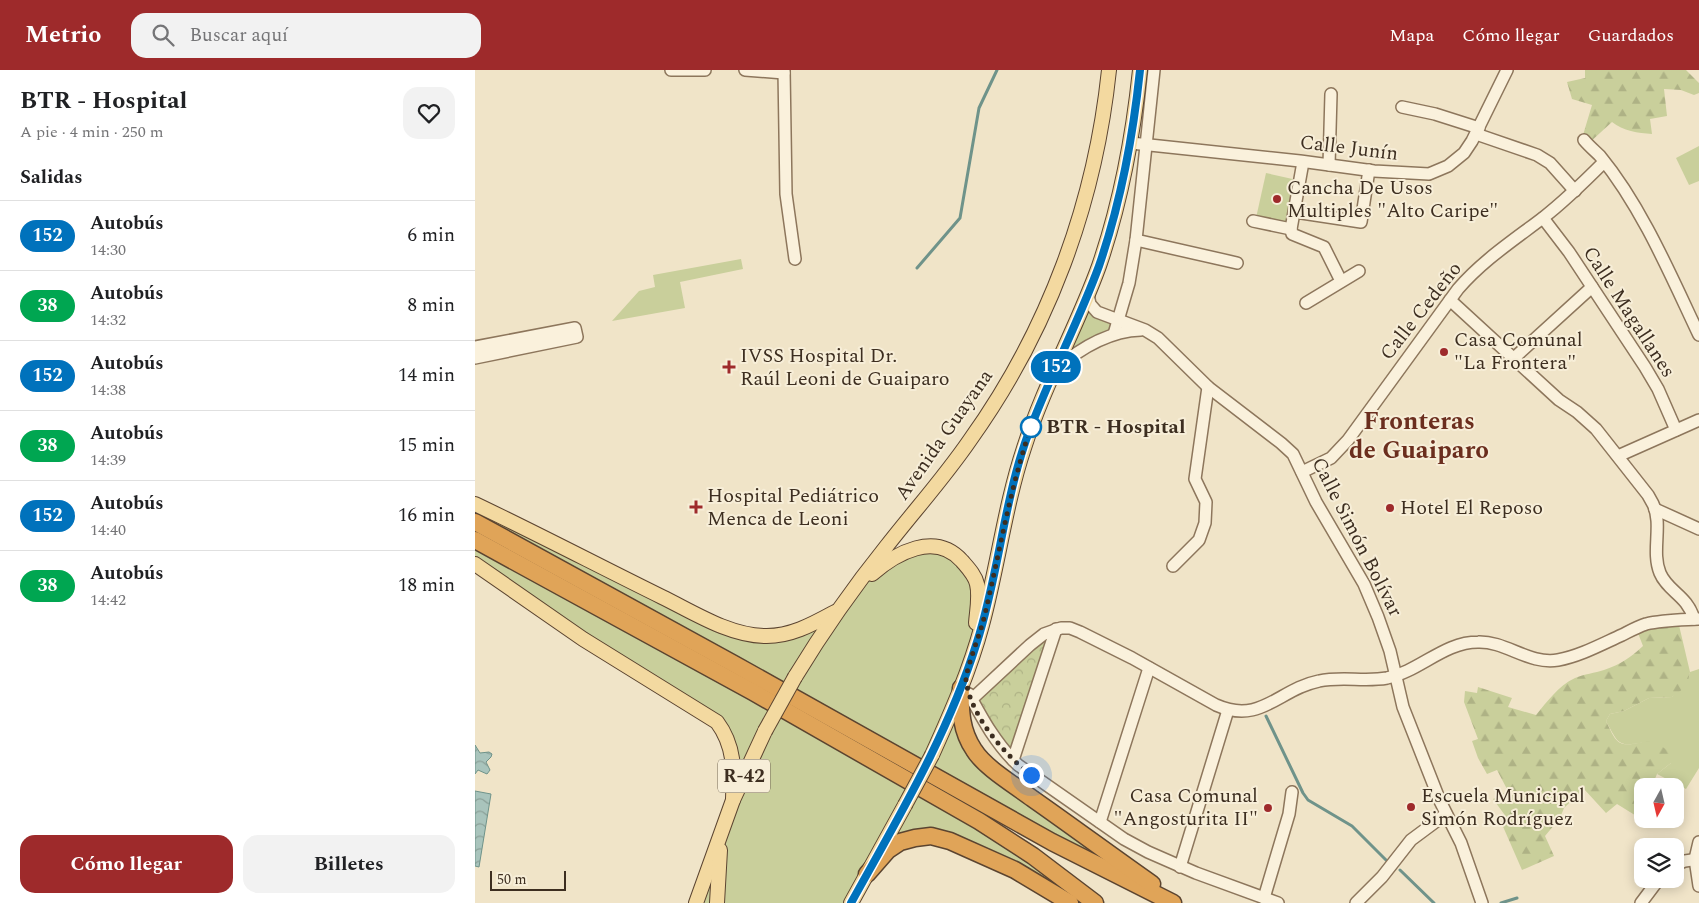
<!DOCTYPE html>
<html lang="es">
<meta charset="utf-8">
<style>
:root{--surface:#fff;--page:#f2f2f2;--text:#202124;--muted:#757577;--line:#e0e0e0;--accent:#9e2a2b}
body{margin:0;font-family:Spectral,serif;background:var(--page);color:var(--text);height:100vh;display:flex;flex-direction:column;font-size:19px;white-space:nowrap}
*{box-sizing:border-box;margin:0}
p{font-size:16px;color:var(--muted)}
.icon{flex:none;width:28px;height:28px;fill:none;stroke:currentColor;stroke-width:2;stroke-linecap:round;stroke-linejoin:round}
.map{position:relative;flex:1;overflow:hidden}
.sheet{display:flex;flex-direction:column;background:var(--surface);width:475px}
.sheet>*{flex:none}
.badge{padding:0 10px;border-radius:16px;font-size:18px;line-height:32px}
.needle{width:32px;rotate:188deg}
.controls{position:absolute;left:1159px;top:708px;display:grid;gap:10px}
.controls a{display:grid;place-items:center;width:50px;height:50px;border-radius:10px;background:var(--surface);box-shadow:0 2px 12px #0003;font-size:25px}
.scale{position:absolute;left:15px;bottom:12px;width:76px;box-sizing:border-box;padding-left:5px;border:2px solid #3d2e20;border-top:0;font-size:14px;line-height:18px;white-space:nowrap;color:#3d2e20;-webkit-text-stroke:4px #f7eed8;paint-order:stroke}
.you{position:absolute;width:25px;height:25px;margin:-12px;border:4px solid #fff;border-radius:50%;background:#1a73e8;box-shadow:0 0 0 8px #1a73e833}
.map>.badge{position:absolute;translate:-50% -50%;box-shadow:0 0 0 2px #fff}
h2{padding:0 20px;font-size:19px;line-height:45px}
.round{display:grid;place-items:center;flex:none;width:52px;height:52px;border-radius:15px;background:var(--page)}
.head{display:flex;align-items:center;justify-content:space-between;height:85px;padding:0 20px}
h1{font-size:24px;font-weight:700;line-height:38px}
.button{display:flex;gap:10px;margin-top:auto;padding:10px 20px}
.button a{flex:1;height:58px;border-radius:15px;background:var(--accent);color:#fff;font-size:20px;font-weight:700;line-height:58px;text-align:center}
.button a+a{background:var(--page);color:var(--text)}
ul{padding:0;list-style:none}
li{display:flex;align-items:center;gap:15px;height:70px;padding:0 20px;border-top:1px solid var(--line)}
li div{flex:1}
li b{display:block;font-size:19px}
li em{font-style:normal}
li .badge{min-width:55px;font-weight:700;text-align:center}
header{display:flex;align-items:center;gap:30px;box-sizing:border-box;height:70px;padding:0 25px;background:var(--accent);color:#fff}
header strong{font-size:24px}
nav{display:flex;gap:28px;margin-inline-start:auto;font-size:18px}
.search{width:350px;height:45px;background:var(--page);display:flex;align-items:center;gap:12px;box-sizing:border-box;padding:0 18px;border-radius:15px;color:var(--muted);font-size:19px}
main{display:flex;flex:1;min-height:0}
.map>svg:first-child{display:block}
.grass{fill:#c9cf9b}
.forest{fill:url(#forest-firs)}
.park{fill:url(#park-crowns)}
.water{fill:url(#water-waves);stroke:#6f938a}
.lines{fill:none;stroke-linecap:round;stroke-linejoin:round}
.stream{stroke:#6f938a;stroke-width:3}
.minor-casing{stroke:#8d765c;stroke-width:14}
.major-casing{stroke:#5b4430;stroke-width:16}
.highway-casing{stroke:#5b4430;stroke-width:19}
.minor{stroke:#faf1dc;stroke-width:11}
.major{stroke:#f3d9a0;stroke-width:14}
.highway{stroke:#e0a458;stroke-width:16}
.major-bridge-casing{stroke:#5b4430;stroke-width:16;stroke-linecap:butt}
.major-bridge{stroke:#f3d9a0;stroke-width:14}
.line-casing{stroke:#fff;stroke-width:11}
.line{stroke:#0072bc;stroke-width:8}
.walk{stroke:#3d2e20;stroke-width:5;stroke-dasharray:0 9}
.poi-dot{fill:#9e2a2b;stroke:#f7eed8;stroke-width:2}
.stop-dot{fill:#fff;stroke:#0072bc;stroke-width:2.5}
.labels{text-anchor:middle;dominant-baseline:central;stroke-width:4;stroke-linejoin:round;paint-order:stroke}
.shield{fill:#f7eed8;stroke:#756857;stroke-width:1}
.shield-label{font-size:19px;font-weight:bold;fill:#3d2e20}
.street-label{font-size:20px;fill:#3d2e20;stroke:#f7eed8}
.poi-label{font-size:20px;fill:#3d2e20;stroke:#f7eed8;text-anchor:start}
.stop-label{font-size:20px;font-weight:bold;fill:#3d2e20;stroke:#f7eed8;text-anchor:start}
.district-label{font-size:25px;font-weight:bold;fill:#6b2e1e;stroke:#f7eed8}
</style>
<header>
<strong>Metrio</strong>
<div class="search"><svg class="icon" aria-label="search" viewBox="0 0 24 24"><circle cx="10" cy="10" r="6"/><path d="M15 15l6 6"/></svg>Buscar aquí</div>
<nav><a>Mapa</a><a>Cómo llegar</a><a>Guardados</a></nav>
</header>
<main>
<section class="sheet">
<div class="head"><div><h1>BTR - Hospital</h1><p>A pie · 4 min · 250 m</p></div><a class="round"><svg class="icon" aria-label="heart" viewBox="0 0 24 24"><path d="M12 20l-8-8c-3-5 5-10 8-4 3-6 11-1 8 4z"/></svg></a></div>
<h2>Salidas</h2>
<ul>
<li><span class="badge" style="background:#0072bc;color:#fff">152</span><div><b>Autobús</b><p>14:30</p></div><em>6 min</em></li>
<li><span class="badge" style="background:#00a651;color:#fff">38</span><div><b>Autobús</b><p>14:32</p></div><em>8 min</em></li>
<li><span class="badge" style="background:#0072bc;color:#fff">152</span><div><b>Autobús</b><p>14:38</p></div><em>14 min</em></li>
<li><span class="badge" style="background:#00a651;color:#fff">38</span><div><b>Autobús</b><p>14:39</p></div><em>15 min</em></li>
<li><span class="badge" style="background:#0072bc;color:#fff">152</span><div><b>Autobús</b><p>14:40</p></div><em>16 min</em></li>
<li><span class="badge" style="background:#00a651;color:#fff">38</span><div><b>Autobús</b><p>14:42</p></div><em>18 min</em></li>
</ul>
<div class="button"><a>Cómo llegar</a><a>Billetes</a></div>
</section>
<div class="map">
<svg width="1224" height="833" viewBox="0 0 1224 833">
<defs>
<pattern id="forest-firs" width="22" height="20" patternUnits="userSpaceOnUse" patternTransform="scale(1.25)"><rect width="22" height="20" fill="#c9cf9b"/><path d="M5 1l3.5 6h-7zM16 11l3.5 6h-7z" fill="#aeb285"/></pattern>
<pattern id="park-crowns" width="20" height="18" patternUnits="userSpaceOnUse" patternTransform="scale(1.25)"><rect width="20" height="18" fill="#c9cf9b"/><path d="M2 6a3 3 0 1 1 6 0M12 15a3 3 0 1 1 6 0" fill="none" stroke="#aeb285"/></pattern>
<pattern id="water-waves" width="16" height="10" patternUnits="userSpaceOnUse" patternTransform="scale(1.25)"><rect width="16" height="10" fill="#a9c4bc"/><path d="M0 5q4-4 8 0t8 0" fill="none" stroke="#8ba098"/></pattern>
</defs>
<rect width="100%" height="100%" fill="#f0e4c8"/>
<g class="grass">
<path d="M 1224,76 L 1224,111 L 1214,115 L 1201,88 Z"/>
<path d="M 791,103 L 822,110 L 812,154 L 781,148 Z"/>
<path d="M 266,189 L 268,199 L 205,212 L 210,238 L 137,251 L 164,221 L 180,217 L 178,205 Z"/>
<path d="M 613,229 L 655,262 L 593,292 L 601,252 Z"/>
<path d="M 0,434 L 268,562 L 336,555 L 399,503 L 448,477 L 493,497 L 502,540 L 490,607 L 493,671 L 679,815 L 706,833 L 698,833 L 0,452 Z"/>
<path d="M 0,470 L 359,669 L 620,833 L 595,833 L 516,789 L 450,772 L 418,782 L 376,833 L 221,833 L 258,730 L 248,660 L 0,494 Z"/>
<path d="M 1224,599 L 1224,698 L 1211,719 L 1182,704 L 1196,693 L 1170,672 C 1143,677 1144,675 1131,651 L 1135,644 L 1149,641 L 1174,628 L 1197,627 L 1214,607 L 1215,602 Z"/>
</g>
<g class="forest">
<path d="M 1110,0 L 1211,0 L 1224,13 L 1224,23 L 1219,25 L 1206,20 L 1189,19 L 1192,46 L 1175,49 L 1177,64 C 1163,63 1148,61 1137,52 L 1114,73 L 1108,65 L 1117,35 L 1097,29 L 1092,12 L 1110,8 Z"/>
<path d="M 1203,551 L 1215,602 L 1212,616 L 1197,627 L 1174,628 L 1149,641 L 1135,644 L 1131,651 C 1140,669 1141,678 1163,673 C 1168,672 1174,671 1179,673 C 1185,674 1191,680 1197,683 L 1196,693 L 1182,704 L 1177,716 L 1168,716 L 1167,737 L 1163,747 L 1142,734 L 1131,743 L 1109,719 L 1089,738 L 1085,748 L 1070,766 L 1079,786 L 1047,800 L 1026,752 L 1032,748 L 1018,729 L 1033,721 L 1022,700 L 1012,704 L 1003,688 L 997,671 L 1003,669 L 989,632 L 990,621 L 1002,623 L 1003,617 L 1037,628 L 1033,637 L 1061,645 C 1072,632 1083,616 1100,608 C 1109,604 1120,603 1129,600 C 1146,594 1155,588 1168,576 L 1161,558 Z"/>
</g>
<path class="park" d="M 578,560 L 538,690 L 497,629 Z"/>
<g class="water">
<path d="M 0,675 L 5,683 L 14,682 L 17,684 L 16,687 L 11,692 L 15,700 L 12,704 L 3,700 L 0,704 Z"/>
<path d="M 0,721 L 16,724 L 4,797 L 0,796 Z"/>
</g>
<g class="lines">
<g class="stream">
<path d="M 442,198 L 485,148 L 504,38 L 522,0"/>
<path d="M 791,646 L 828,723 L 833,730 L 877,756 L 911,790"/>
<path d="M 925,800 L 959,833"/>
<path d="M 1026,833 L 1042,828"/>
</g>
<g class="minor-casing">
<g id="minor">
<path d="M 196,0 L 230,0"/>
<path d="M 270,0 L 309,3"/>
<path d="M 309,0 L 311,124 L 320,189"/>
<path d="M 927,37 L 960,44 L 1004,58"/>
<path d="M 1001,64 L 1062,85 L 1075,93 L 1100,121"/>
<path d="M 1109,70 C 1114,76 1120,81 1125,86 C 1167,137 1196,206 1224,265"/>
<path d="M 656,73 L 825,91 L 899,101 L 954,104 L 973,96 L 989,83 L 997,71 L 1032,0"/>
<path d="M 828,92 L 816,159 L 817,164 L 849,177 L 866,211"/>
<path d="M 854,95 L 856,24"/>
<path d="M 820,142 L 886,152 L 894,100"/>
<path d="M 1068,148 L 1094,182 L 1170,297 L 1183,319 L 1201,360"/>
<path d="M 778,151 L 816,159"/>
<path d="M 661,170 L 762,193"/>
<path d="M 613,224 L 615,234 L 622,242 L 670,260 L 683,268 L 733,317 L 806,373 L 818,384 L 841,432 L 889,514 L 903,547 L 915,581 L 928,637 L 965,731 L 986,773 L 1007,833"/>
<path d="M 975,230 L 1084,330 L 1102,342 L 1121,359 L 1173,425 L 1178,434 C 1188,455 1176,481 1185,503 C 1193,522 1212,525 1219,549"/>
<path d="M 831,233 L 884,201"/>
<path d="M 639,264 L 654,213 L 661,170 L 679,0"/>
<path d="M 0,277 L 100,258 L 102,267 L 0,288"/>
<path d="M 1039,288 L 1117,217"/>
<path d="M 580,300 C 604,279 633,261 666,260"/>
<path d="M 1143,386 L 1224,350"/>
<path d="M 827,402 L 856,388 L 873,370 L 983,219 C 1008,190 1039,170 1069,147 C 1091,130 1110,111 1129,92"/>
<path d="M 1180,439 L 1224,459"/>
<path d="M 698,496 L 724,470 L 730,453 L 731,432 L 720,409 L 733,317"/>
<path d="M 494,624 C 508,650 521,674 543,695 L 649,769 L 673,782 L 721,803 L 803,833"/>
<path d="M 497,629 L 555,575 L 569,564 L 586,558 L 595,558 L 605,562 L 657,588 L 741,635 C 786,655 804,619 844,611 C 866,606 890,612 912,608 C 945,601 969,572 1003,572 C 1031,571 1054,595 1083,590 C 1105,586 1127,574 1147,565 C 1155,561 1162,557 1171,554 C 1188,550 1207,550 1224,549"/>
<path d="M 538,690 L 581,559"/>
<path d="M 625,752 L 674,598"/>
<path d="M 1224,772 L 1220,789 L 1224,816"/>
<path d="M 1200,795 L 1210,791 L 1224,789"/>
<path d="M 705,797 L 753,640"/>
<path d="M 789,828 L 814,744 L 817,722"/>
<path d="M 881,833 L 907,807 L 936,770 L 971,744"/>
<path d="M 1166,833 L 1184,809"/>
</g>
</g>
<g class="major-casing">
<g id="major">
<path d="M 0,434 C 63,464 124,496 187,527 C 218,542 253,565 289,566 C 315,567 338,554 360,542"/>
<path d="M 0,494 L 108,569 L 242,652 C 260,676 259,701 258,730"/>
<path d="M 397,504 C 421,483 460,461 487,491 C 493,498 500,505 502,514 C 505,526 502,540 501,553"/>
<path d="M 320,607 C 348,561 378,518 411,477 C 439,441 469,408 495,370 C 573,261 620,134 634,0"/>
<path d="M 457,685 C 476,643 495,600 507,555 C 523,496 530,435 549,378 C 569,315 602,257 624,196 C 646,132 658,67 665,0"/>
<path d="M 221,833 L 258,730 L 290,661"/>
<path d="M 242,833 L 245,780"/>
<path d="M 376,833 L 430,735"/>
</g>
</g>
<g class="highway-casing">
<g id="highway">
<path d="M 0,452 L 259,594 L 577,772 L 698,833"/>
<path d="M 0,470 L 278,622 L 504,751 L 558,786 L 620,833"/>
<path d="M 486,618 C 485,640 486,661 499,680 C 510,698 541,716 558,729 C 598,757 637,786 677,814"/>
<path d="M 392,804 L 413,780 L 425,772 L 440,768 L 456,766 L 475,771 L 540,800 L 595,833"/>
</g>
</g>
<use href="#minor" class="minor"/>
<use href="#major" class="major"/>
<use href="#highway" class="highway"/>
<g class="major-bridge-casing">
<g id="major-bridge">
<path d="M 290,661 L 320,607"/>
<path d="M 430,735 L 457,685"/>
</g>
</g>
<use href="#major-bridge" class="major-bridge"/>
</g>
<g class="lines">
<g class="line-casing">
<path id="line" d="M 376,833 C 423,748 473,665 502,572 C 523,507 528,438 550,373 C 571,313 602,256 624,196 C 646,132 658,67 665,0"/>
</g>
<use href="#line" class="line"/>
<path class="walk" d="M 556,357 C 534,421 524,487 508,552 C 505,563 490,603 491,610 C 495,645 529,684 556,705"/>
</g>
<g class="poi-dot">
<circle cx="802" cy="129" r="5"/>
<circle cx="969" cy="282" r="5"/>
<path d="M251.5 289.5h5v5h5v5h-5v5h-5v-5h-5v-5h5z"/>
<path d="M218.5 429.5h5v5h5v5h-5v5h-5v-5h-5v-5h5z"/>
<circle cx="915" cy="438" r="5"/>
<circle cx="936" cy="737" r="5"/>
<circle cx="793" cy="738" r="5"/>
</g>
<circle class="stop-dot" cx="556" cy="357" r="10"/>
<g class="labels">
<rect class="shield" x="243" y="689.5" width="52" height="33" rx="4"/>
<g class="shield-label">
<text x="269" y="706">R-42</text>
</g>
<g class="street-label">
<text transform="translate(874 78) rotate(7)">Calle Junín</text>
<text transform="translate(946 241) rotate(-52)">Calle Cedeño</text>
<text transform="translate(1154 242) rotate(57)">Calle Magallanes</text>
<text transform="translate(469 365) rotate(-55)">Avenida Guayana</text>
<text transform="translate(882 467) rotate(63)">Calle Simón Bolívar</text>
</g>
<g class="poi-label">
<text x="812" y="118">Cancha De Usos<tspan x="812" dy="23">Multiples "Alto Caripe"</tspan></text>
<text x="979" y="270">Casa Comunal<tspan x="979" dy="23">"La Frontera"</tspan></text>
<text x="265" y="286">IVSS Hospital Dr.<tspan x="265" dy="23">Raúl Leoni de Guaiparo</tspan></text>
<text x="232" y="426">Hospital Pediátrico<tspan x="232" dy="23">Menca de Leoni</tspan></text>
<text x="925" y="438">Hotel El Reposo</text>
<text x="783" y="726" text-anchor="end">Casa Comunal<tspan x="783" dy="23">"Angosturita II"</tspan></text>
<text x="946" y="726">Escuela Municipal<tspan x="946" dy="23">Simón Rodríguez</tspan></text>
</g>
<g class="stop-label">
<text x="571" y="357">BTR - Hospital</text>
</g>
<g class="district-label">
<text x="944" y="352">Fronteras<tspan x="944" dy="29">de Guaiparo</tspan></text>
</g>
</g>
</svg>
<div class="controls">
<a><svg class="needle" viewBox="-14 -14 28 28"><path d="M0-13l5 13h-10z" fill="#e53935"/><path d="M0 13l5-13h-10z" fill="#757577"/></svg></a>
<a><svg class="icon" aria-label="layers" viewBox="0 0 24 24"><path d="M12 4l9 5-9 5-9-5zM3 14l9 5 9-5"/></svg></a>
</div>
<div class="scale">50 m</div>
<div class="you" style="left:556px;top:705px"></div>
<b class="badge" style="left:581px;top:297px;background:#0072bc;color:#fff">152</b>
</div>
</main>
